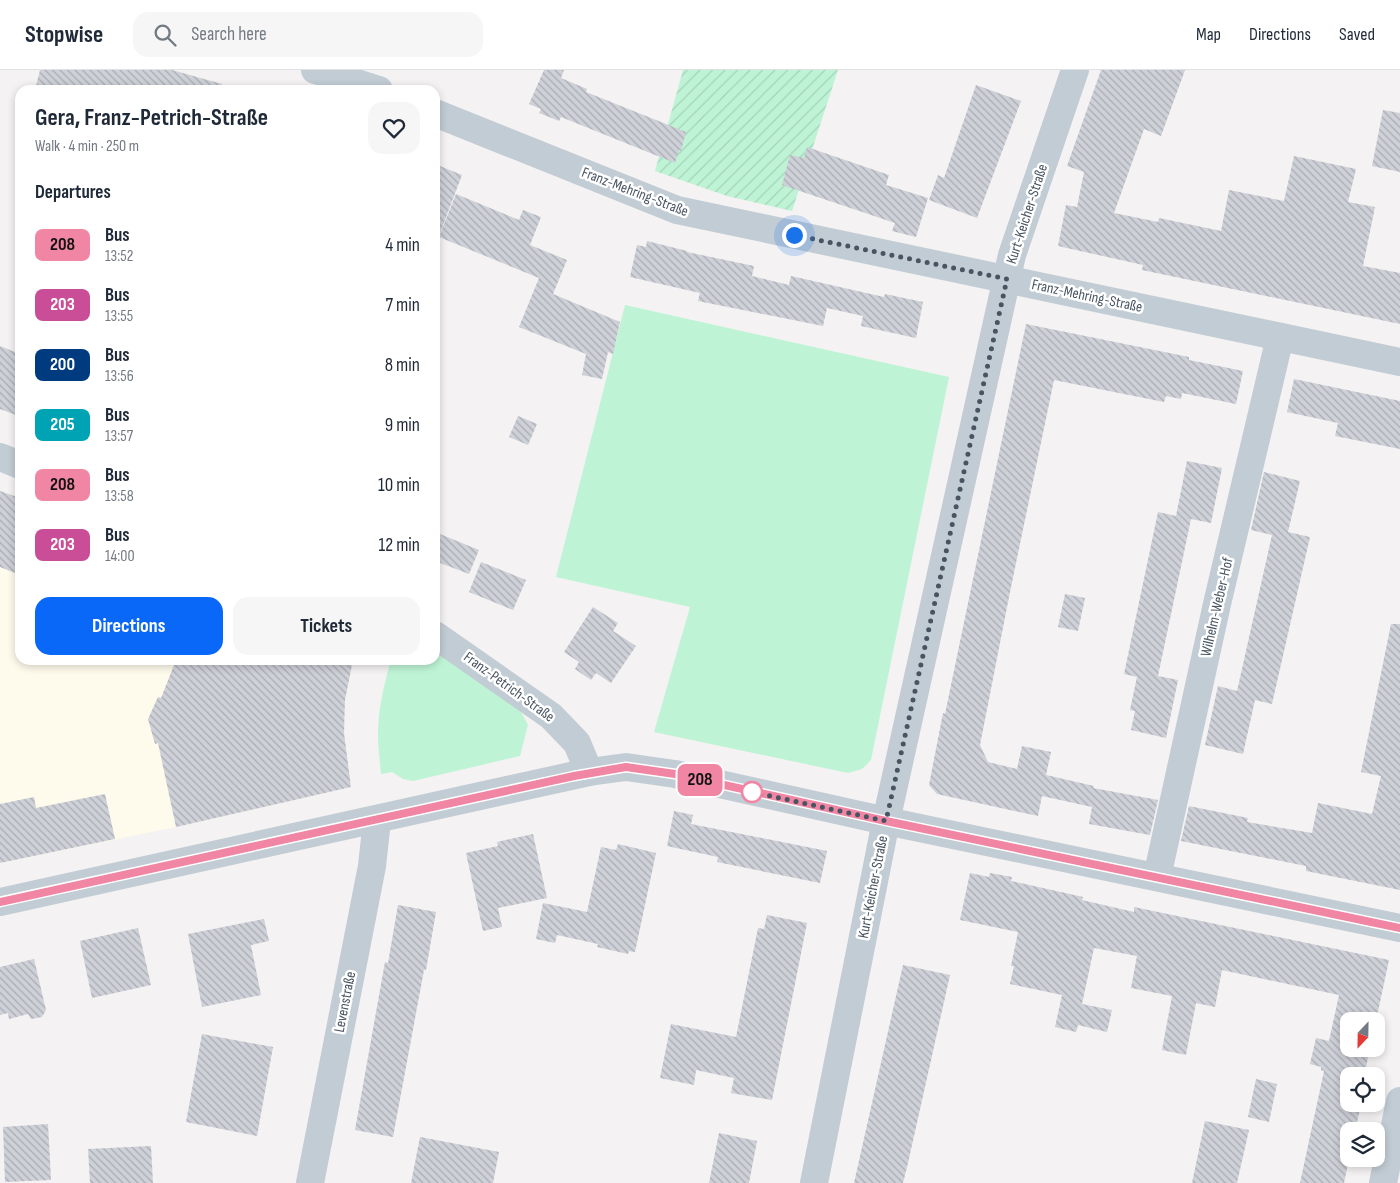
<!DOCTYPE html>
<meta charset="utf-8">
<style>
:root{--surface:#fff;--page:#f6f6f7;--text:#1f2937;--muted:#747a83;--line:#e0e1e3;--accent:#0968f7}
body{margin:0;font-family:"Sofia Sans Condensed",sans-serif;background:var(--page);color:var(--text);height:100vh;display:flex;flex-direction:column;font-size:19px;white-space:nowrap}
*{box-sizing:border-box;margin:0}
p{font-size:16px;color:var(--muted)}
.icon{flex:none;width:28px;height:28px;fill:none;stroke:currentColor;stroke-width:2;stroke-linecap:round;stroke-linejoin:round}
.map{position:relative;flex:1;overflow:hidden}
.sheet{position:absolute;left:15px;top:15px;width:425px;height:580px;display:flex;flex-direction:column;background:var(--surface);border-radius:15px;box-shadow:0 2px 8px #0003}
.sheet>*{flex:none}
.badge{padding:0 10px;border-radius:8px;font-size:18px;line-height:32px}
.needle{width:32px;rotate:202deg}
.controls{position:absolute;left:1340px;top:942px;display:grid;gap:10px}
.controls a{display:grid;place-items:center;width:45px;height:45px;border-radius:10px;background:var(--surface);box-shadow:0 2px 8px #0003;font-size:25px}
.you{position:absolute;width:25px;height:25px;margin:-12px;border:4px solid #fff;border-radius:50%;background:#1a73e8;box-shadow:0 0 0 8px #1a73e833}
.map>.badge{position:absolute;translate:-50% -50%;box-shadow:0 0 0 2px #fff}
h2{padding:0 20px;font-size:19px;line-height:45px}
.round{display:grid;place-items:center;flex:none;width:52px;height:52px;border-radius:15px;background:var(--page)}
.head{display:flex;align-items:center;justify-content:space-between;height:85px;padding:0 20px}
h1{font-size:24px;font-weight:700;line-height:38px}
.cta{display:flex;gap:10px;margin-top:auto;padding:10px 20px}
.cta a{flex:1;height:58px;border-radius:15px;background:var(--accent);color:#fff;font-size:20px;font-weight:700;line-height:58px;text-align:center}
.cta a+a{background:var(--page);color:var(--text)}
ul{padding:0;list-style:none}
li{display:flex;align-items:center;gap:15px;height:60px;padding:0 20px}
li div{flex:1}
li b{display:block;font-size:19px}
li em{font-style:normal}
li .badge{min-width:55px;font-weight:700;text-align:center}
header{display:flex;align-items:center;gap:30px;box-sizing:border-box;height:70px;padding:0 25px;background:var(--surface);border-bottom:1px solid var(--line)}
header strong{font-size:24px}
nav{display:flex;gap:28px;margin-inline-start:auto;font-size:18px}
.search{width:350px;height:45px;background:var(--page);display:flex;align-items:center;gap:12px;box-sizing:border-box;padding:0 18px;border-radius:15px;color:var(--muted);font-size:19px}
.map>svg:first-child{display:block}
.commercial{fill:#fefaec}
.grass{fill:#bef4d5}
.garden{fill:url(#garden-furrows)}
.building{fill:url(#building-back-hatch)}
.lines{fill:none;stroke-linecap:round;stroke-linejoin:round}
.minor{stroke:#c2ccd4;stroke-width:28}
.line-casing{stroke:#fff;stroke-width:11}
.line{stroke:#f086a3;stroke-width:8}
.walk{stroke:#485462;stroke-width:5;stroke-dasharray:0 9}
.stop-dot{fill:#fff;stroke:#f086a3;stroke-width:2.5}
.labels{text-anchor:middle;dominant-baseline:central;stroke-width:5;stroke-linejoin:round;paint-order:stroke}
.street-label{font-size:15px;fill:#485462;stroke:#fff}
</style>
<header>
<strong>Stopwise</strong>
<div class="search"><svg class="icon" aria-label="search" viewBox="0 0 24 24"><circle cx="10" cy="10" r="6"/><path d="M15 15l6 6"/></svg>Search here</div>
<nav><a>Map</a><a>Directions</a><a>Saved</a></nav>
</header>
<div class="map">
<svg width="1400" height="1113" viewBox="0 0 1400 1113">
<defs>
<pattern id="garden-furrows" width="10" height="10" patternUnits="userSpaceOnUse" patternTransform="scale(1.25)"><rect width="10" height="10" fill="#bef4d5"/><path d="M-1 1l2-2M0 10L10 0M9 11l2-2" fill="none" stroke="#a5d3b9"/></pattern>
<pattern id="building-back-hatch" width="6" height="6" patternUnits="userSpaceOnUse" patternTransform="scale(1.25)"><rect width="6" height="6" fill="#ced1d8"/><path d="M-1 5l2 2M0 0l6 6M5-1l2 2" fill="none" stroke="#a9acb3"/></pattern>
</defs>
<rect width="100%" height="100%" fill="#f4f2f2"/>
<path class="commercial" d="M 0,421 L 20,428 L 20,590 L 353,590 L 345,630 L 344,663 L 351,717 L 176,757 L 0,793 Z"/>
<g class="grass">
<path d="M 625,235 L 949,307 L 871,690 L 862,699 L 848,703 L 654,662 L 690,537 L 556,507 Z"/>
<path d="M 435,578 L 519,638 L 528,655 L 520,686 L 413,711 L 403,709 L 392,702 L 381,704 C 380,691 378,678 378,665 C 378,639 384,615 391,590 L 435,590 Z"/>
</g>
<path class="garden" d="M 683,0 L 838,0 L 792,141 L 727,126 L 655,101 Z"/>
<g class="building">
<path d="M 40,0 L 172,0 L 222,14 L 222,20 L 35,20 Z"/>
<path d="M 544,0 L 564,0 L 561,8 L 587,19 L 586,22 L 686,62 L 681,81 L 679,80 L 675,93 L 561,47 L 559,51 L 539,43 L 541,39 L 529,34 Z"/>
<path d="M 1101,0 L 1185,0 L 1161,66 L 1144,59 L 1114,143 L 1158,152 L 1159,148 L 1221,161 L 1229,120 L 1284,131 L 1294,86 L 1356,99 L 1348,132 L 1375,137 L 1363,196 L 1400,203 L 1400,254 L 1142,200 L 1143,195 L 1058,176 L 1066,135 L 1077,137 L 1084,102 L 1067,96 Z"/>
<path d="M 976,15 L 1021,31 L 977,148 L 929,130 L 938,105 L 944,108 Z"/>
<path d="M 1383,40 L 1400,43 L 1400,102 L 1372,96 Z"/>
<path d="M 807,77 L 889,105 L 886,115 L 928,128 L 916,167 L 892,161 L 895,153 L 782,115 L 790,85 L 804,88 Z"/>
<path d="M 435,94 L 462,105 L 437,171 L 435,170 Z"/>
<path d="M 456,124 L 519,150 L 523,140 L 541,147 L 530,175 L 567,190 L 553,224 L 620,252 L 613,284 L 608,282 L 602,309 L 582,305 L 586,284 L 519,257 L 539,208 L 439,167 Z"/>
<path d="M 647,171 L 687,181 L 687,182 L 754,196 L 752,206 L 789,215 L 791,206 L 884,227 L 885,224 L 923,232 L 916,268 L 861,256 L 863,246 L 827,238 L 823,256 L 698,231 L 700,223 L 630,207 L 637,175 L 646,177 Z"/>
<path d="M 1026,254 L 1189,287 L 1189,290 L 1243,301 L 1236,334 L 1182,323 L 1181,329 L 1166,326 L 1164,332 L 1054,310 L 1010,522 L 980,675 L 988,692 L 1017,699 L 1022,676 L 1051,682 L 1046,705 L 1094,716 L 1093,718 L 1158,730 L 1150,765 L 1089,754 L 1092,737 L 1042,726 L 1038,746 L 937,724 L 929,715 L 943,643 L 945,644 Z"/>
<path d="M 0,276 L 20,284 L 20,335 L 16,345 L 0,339 Z"/>
<path d="M 1294,309 L 1400,331 L 1400,379 L 1335,366 L 1338,353 L 1287,342 Z"/>
<path d="M 518,346 L 537,354 L 528,375 L 509,367 Z"/>
<path d="M 1187,391 L 1222,398 L 1211,453 L 1191,449 L 1158,606 L 1178,610 L 1166,668 L 1131,660 L 1135,641 L 1130,640 L 1137,607 L 1124,604 L 1158,442 L 1176,446 Z"/>
<path d="M 1264,402 L 1300,411 L 1288,462 L 1310,467 L 1272,634 L 1255,630 L 1243,684 L 1205,675 L 1218,616 L 1237,621 L 1272,465 L 1251,460 Z"/>
<path d="M 0,421 L 20,428 L 20,505 L 0,497 Z"/>
<path d="M 435,462 L 479,480 L 469,504 L 435,491 Z"/>
<path d="M 481,492 L 526,510 L 513,540 L 469,522 Z"/>
<path d="M 1065,524 L 1085,528 L 1078,561 L 1058,557 Z"/>
<path d="M 593,537 L 618,553 L 613,561 L 636,576 L 611,613 L 596,603 L 591,610 L 575,599 L 579,592 L 564,582 Z"/>
<path d="M 1391,554 L 1400,554 L 1400,820 L 1306,801 L 1306,796 L 1181,771 L 1189,736 L 1248,748 L 1247,752 L 1312,763 L 1318,733 L 1372,744 L 1381,706 L 1361,702 Z"/>
<path d="M 176,590 L 353,590 L 345,630 L 344,663 L 351,717 L 176,757 L 158,673 L 155,674 L 148,649 L 158,627 L 161,628 Z"/>
<path d="M 105,724 L 115,769 L 0,793 L 0,734 L 34,727 L 36,738 Z"/>
<path d="M 674,741 L 693,745 L 691,754 L 827,781 L 820,813 L 717,792 L 718,787 L 667,776 Z"/>
<path d="M 533,764 L 547,828 L 498,838 L 502,857 L 483,861 L 466,783 L 498,776 L 497,772 Z"/>
<path d="M 618,774 L 656,783 L 635,882 L 629,881 L 628,884 L 597,877 L 598,874 L 557,865 L 555,873 L 536,869 L 543,833 L 587,842 L 601,777 L 616,780 Z"/>
<path d="M 970,803 L 989,807 L 990,803 L 1012,807 L 1011,811 L 1083,827 L 1082,830 L 1134,842 L 1134,837 L 1389,890 L 1376,951 L 1349,951 L 1349,979 L 1370,979 L 1364,1006 L 1349,1006 L 1349,1034 L 1361,1035 L 1355,1061 L 1349,1061 L 1349,1089 L 1344,1113 L 1300,1113 L 1324,1001 L 1321,1000 L 1321,997 L 1310,994 L 1316,968 L 1329,971 L 1339,925 L 1222,900 L 1215,937 L 1196,933 L 1186,985 L 1162,980 L 1172,926 L 1131,918 L 1137,886 L 1094,878 L 1082,934 L 1112,940 L 1107,962 L 1078,955 L 1076,962 L 1055,957 L 1062,925 L 1010,914 L 1014,896 L 1011,896 L 1018,862 L 960,850 Z"/>
<path d="M 398,835 L 436,842 L 426,900 L 424,900 L 393,1067 L 355,1060 L 385,892 L 388,893 Z"/>
<path d="M 767,845 L 807,853 L 772,1030 L 731,1023 L 734,1008 L 696,1000 L 694,1015 L 660,1008 L 671,954 L 736,967 L 758,858 L 764,859 Z"/>
<path d="M 264,849 L 269,871 L 251,875 L 261,925 L 202,937 L 188,864 Z"/>
<path d="M 138,858 L 151,915 L 92,928 L 80,871 Z"/>
<path d="M 34,889 L 46,940 L 42,947 L 31,949 L 28,944 L 9,949 L 8,943 L 0,945 L 0,897 Z"/>
<path d="M 903,895 L 950,905 L 908,1093 L 903,1113 L 854,1113 Z"/>
<path d="M 202,964 L 273,977 L 257,1066 L 186,1052 Z"/>
<path d="M 1256,1009 L 1277,1014 L 1269,1052 L 1248,1047 Z"/>
<path d="M 1205,1051 L 1249,1060 L 1237,1113 L 1192,1113 Z"/>
<path d="M 48,1054 L 51,1110 L 5,1112 L 3,1057 Z"/>
<path d="M 719,1063 L 757,1071 L 749,1113 L 709,1113 Z"/>
<path d="M 420,1067 L 499,1082 L 493,1113 L 411,1113 Z"/>
<path d="M 151,1076 L 153,1113 L 90,1113 L 88,1079 Z"/>
</g>
<g class="lines">
<g class="minor">
<path d="M 315,0 L 379,20"/>
<path d="M 435,43 L 677,140 L 1400,292"/>
<path d="M 0,387 L 20,395"/>
<path d="M 435,565 L 551,646 L 577,673 L 589,702"/>
<path d="M 1157,807 L 1217,534 L 1280,267"/>
<path d="M 0,832 L 589,702 L 626,697 L 675,704 L 886,751 L 1400,858"/>
<path d="M 310,1113 L 372,796 L 377,750"/>
<path d="M 814,1113 L 886,751 L 1012,185 L 1075,0"/>
<path d="M 1383,1113 L 1400,1031"/>
</g>
</g>
<g class="lines">
<g class="line-casing">
<path id="line" d="M 0,832 L 574,706 L 626,697 L 675,704 L 886,751 L 1400,858"/>
</g>
<use href="#line" class="line"/>
<path class="walk" d="M 752,722 L 886,751 L 1007,209 L 794,165"/>
</g>
<circle class="stop-dot" cx="752" cy="722" r="10"/>
<g class="labels">
<g class="street-label">
<text transform="translate(635 122) rotate(21)">Franz-Mehring-Straße</text>
<text transform="translate(1027 144) rotate(-72)">Kurt-Keicher-Straße</text>
<text transform="translate(1087 226) rotate(12)">Franz-Mehring-Straße</text>
<text transform="translate(1217 537) rotate(-77)">Wilhelm-Weber-Hof</text>
<text transform="translate(509 617) rotate(36)">Franz-Petrich-Straße</text>
<text transform="translate(873 817) rotate(-79)">Kurt-Keicher-Straße</text>
<text transform="translate(345 932) rotate(-79)">Levenstraße</text>
</g>
</g>
</svg>
<div class="controls">
<a><svg class="needle" viewBox="-14 -14 28 28"><path d="M0-13l5 13h-10z" fill="#e53935"/><path d="M0 13l5-13h-10z" fill="#747a83"/></svg></a>
<a><svg class="icon" aria-label="locate" viewBox="0 0 24 24"><circle cx="12" cy="12" r="6"/><path d="M12 2v4M12 18v4M2 12h4M18 12h4"/></svg></a>
<a><svg class="icon" aria-label="layers" viewBox="0 0 24 24"><path d="M12 4l9 5-9 5-9-5zM3 14l9 5 9-5"/></svg></a>
</div>
<div class="you" style="left:794px;top:165px"></div>
<b class="badge" style="left:700px;top:710px;background:#f086a3;color:#111">208</b>
<section class="sheet">
<div class="head"><div><h1>Gera, Franz-Petrich-Straße</h1><p>Walk · 4 min · 250 m</p></div><a class="round"><svg class="icon" aria-label="heart" viewBox="0 0 24 24"><path d="M12 20l-8-8c-3-5 5-10 8-4 3-6 11-1 8 4z"/></svg></a></div>
<h2>Departures</h2>
<ul>
<li><span class="badge" style="background:#f086a3;color:#111">208</span><div><b>Bus</b><p>13:52</p></div><em>4 min</em></li>
<li><span class="badge" style="background:#ca4e97;color:#fff">203</span><div><b>Bus</b><p>13:55</p></div><em>7 min</em></li>
<li><span class="badge" style="background:#003b80;color:#fff">200</span><div><b>Bus</b><p>13:56</p></div><em>8 min</em></li>
<li><span class="badge" style="background:#00a3b4;color:#fff">205</span><div><b>Bus</b><p>13:57</p></div><em>9 min</em></li>
<li><span class="badge" style="background:#f086a3;color:#111">208</span><div><b>Bus</b><p>13:58</p></div><em>10 min</em></li>
<li><span class="badge" style="background:#ca4e97;color:#fff">203</span><div><b>Bus</b><p>14:00</p></div><em>12 min</em></li>
</ul>
<div class="cta"><a>Directions</a><a>Tickets</a></div>
</section>
</div>
